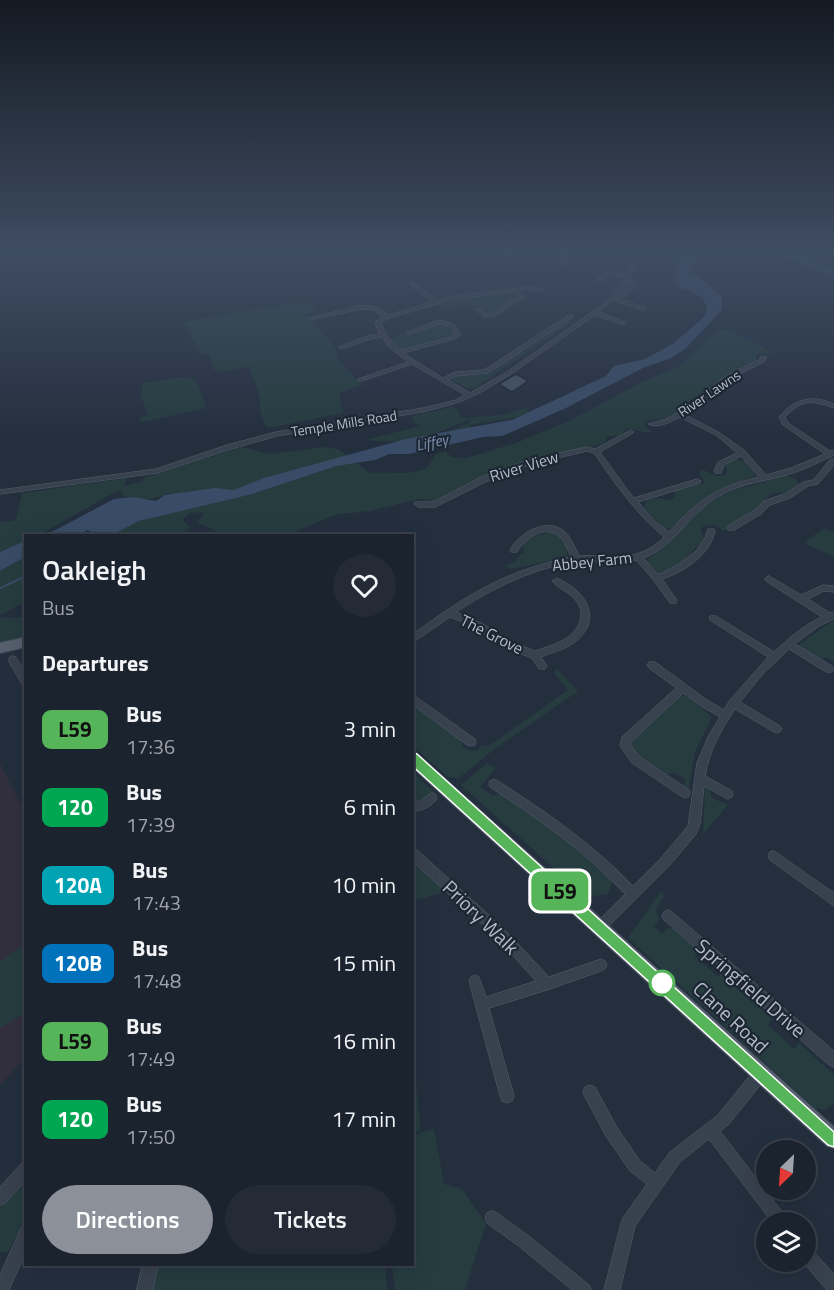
<!DOCTYPE html>
<style>
:root{--surface:#1b232e;--page:#242b36;--text:#f1f3f6;--muted:#a0a4aa;--line:#39404a;--accent:#8c9099}
body{margin:0;font-family:"Titillium Web",sans-serif;background:var(--page);color:var(--text);height:100vh;display:flex;flex-direction:column;font-size:22px;white-space:nowrap}
*{box-sizing:border-box;margin:0}
p{font-size:20px;color:var(--muted)}
.icon{flex:none;width:33px;height:33px;fill:none;stroke:currentColor;stroke-width:2;stroke-linecap:round;stroke-linejoin:round}
.map{position:relative;flex:1;overflow:hidden}
.sheet{position:absolute;left:24px;top:534px;width:390px;height:732px;display:flex;flex-direction:column;background:var(--surface);border-radius:0px;box-shadow:0 6px 24px #0002,0 0 0 2px var(--line)}
.sheet>*{flex:none}
.badge{padding:0 12px;border-radius:9px;font-size:21px;line-height:39px}
.needle{width:39px;rotate:205deg}
.buttons{position:absolute;left:756px;top:1140px;display:grid;gap:12px}
.buttons a{display:grid;place-items:center;width:60px;height:60px;border-radius:50%;background:var(--surface);box-shadow:0 6px 24px #0002,0 0 0 2px var(--line);font-size:30px}
.map>.badge{position:absolute;translate:-50% -50%;box-shadow:0 0 0 3px #fff}
h2{padding:0 18px;font-size:22px;line-height:54px}
.round{display:grid;place-items:center;flex:none;width:63px;height:63px;border-radius:32px;background:var(--page)}
.headline{display:flex;align-items:center;justify-content:space-between;height:102px;padding:0 18px}
h1{font-size:28px;font-weight:600;line-height:45px}
.button{display:flex;gap:12px;margin-top:auto;padding:12px 18px}
.button a{flex:1;height:69px;border-radius:36px;background:var(--accent);color:#fff;font-size:24px;font-weight:600;line-height:69px;text-align:center}
.button a+a{background:var(--page);color:var(--text)}
ul{padding:0;list-style:none}
li{display:flex;align-items:center;gap:18px;height:78px;padding:0 18px}
li div{flex:1}
li b{display:block;font-size:22px}
li em{font-style:normal}
li .badge{min-width:66px;font-weight:700;text-align:center}
.map>svg:first-child{display:block}
.medical{fill:#32303f}
.green{fill:#263c3f}
.water{fill:#394c67}
.lines{fill:none;stroke-linecap:round;stroke-linejoin:round}
.stream{stroke:#394c67;stroke-width:2}
.building{fill:#455162;stroke:#1f2835;stroke-width:1.5}
.minor-casing{stroke:#565f6c;stroke-width:1}
.major-casing{stroke:#414a57;stroke-width:2}
.minor{fill:#38414e;fill-rule:evenodd}
.major{fill:#56606e;fill-rule:evenodd}
.line{fill:#56b559;stroke:#fff;stroke-width:1.5}
.stop-dot{fill:#fff;stroke:#56b559;stroke-width:3}
.labels{text-anchor:middle;dominant-baseline:central;stroke-width:4.5;stroke-linejoin:round;paint-order:stroke}
.far-street-label{font-size:14px;fill:#b4bcc9;stroke:#1d2633}
.far-water-label{font-size:15px;font-style:italic;fill:#7c92b1;stroke:#1d2633}
.street-label{font-size:16px;fill:#b4bcc9;stroke:#1d2633}
.near-street-label{font-size:20px;fill:#b4bcc9;stroke:#1d2633}
</style>
<div class="map">
<svg width="834" height="1290" viewBox="0 0 834 1290">
<rect width="100%" height="100%" fill="#242f3e"/>
<path class="medical" d="M 0,763 L 26,814 L 25,1058 L 0,1085 Z"/>
<g class="green">
<path d="M 511,293 L 519,296 L 489,314 L 482,306 L 471,308 L 466,305 L 444,309 L 438,305 L 456,300 L 455,298 Z"/>
<path d="M 310,300 L 316,313 L 307,314 L 310,319 L 336,348 L 338,360 L 362,385 L 339,393 L 343,413 L 268,428 C 260,418 260,413 260,401 C 260,391 252,376 249,367 L 223,372 L 214,370 L 209,354 L 200,354 L 183,322 Z"/>
<path d="M 565,321 L 573,321 L 475,388 L 467,388 L 452,381 L 452,378 L 456,376 L 488,374 Z"/>
<path d="M 441,324 L 449,326 L 456,334 L 450,338 L 400,350 L 390,339 L 404,332 L 413,337 L 417,335 L 416,332 Z"/>
<path d="M 721,330 L 728,330 L 777,355 L 759,353 L 756,356 L 757,361 L 717,381 L 668,417 L 645,421 L 644,425 L 651,432 C 641,434 636,427 626,429 L 620,436 L 608,436 L 605,442 L 598,445 L 514,465 L 463,485 L 434,501 L 419,499 L 370,511 L 338,514 L 286,535 L 225,535 L 196,522 L 205,514 L 202,512 L 190,513 L 182,520 L 191,528 L 177,535 L 112,535 L 139,521 L 176,512 L 169,493 C 152,501 138,501 121,495 L 123,491 L 117,491 L 39,535 L 26,536 L 25,541 L 0,552 L 0,522 L 16,520 L 22,493 L 126,478 L 125,486 L 140,482 L 145,477 L 242,447 L 270,454 L 324,447 L 338,449 L 370,473 C 384,471 417,477 428,466 C 431,463 433,458 436,454 L 445,451 L 452,457 L 466,458 L 516,443 L 569,421 L 642,382 L 682,365 L 711,336 Z"/>
<path d="M 183,377 L 195,379 L 207,408 L 142,422 L 139,418 L 148,415 L 141,396 L 143,383 Z"/>
<path d="M 452,407 L 456,408 L 462,418 L 500,415 L 528,407 L 529,413 C 510,421 491,420 470,425 L 471,428 L 450,431 L 471,422 L 471,419 L 434,434 L 395,442 L 365,440 L 421,426 L 413,422 L 412,416 Z"/>
<path d="M 735,459 L 746,462 L 756,476 C 715,489 699,500 670,529 L 663,528 L 644,507 L 647,500 L 658,498 L 670,500 L 675,497 L 674,491 L 704,483 L 703,479 L 698,473 L 703,470 L 718,476 L 725,475 L 727,470 L 725,465 Z"/>
<path d="M 786,476 L 796,479 L 798,484 L 784,493 L 771,494 L 754,511 L 726,527 L 728,529 L 724,531 L 714,525 L 703,526 L 701,531 L 705,539 L 678,565 L 659,573 L 645,561 L 662,549 L 700,510 L 717,498 L 734,490 Z"/>
<path d="M 824,528 L 834,532 L 834,557 L 804,543 Z"/>
<path d="M 550,532 L 562,537 L 568,550 L 566,558 L 510,569 L 505,566 L 515,562 L 518,557 L 524,553 L 522,543 L 528,538 Z"/>
<path d="M 25,557 L 25,602 L 0,615 L 0,571 Z"/>
<path d="M 25,617 L 25,637 L 0,644 L 0,618 Z"/>
<path d="M 834,620 L 834,662 L 826,657 L 821,660 L 797,646 Z"/>
<path d="M 557,669 L 578,691 L 492,751 L 459,778 L 448,777 L 413,746 L 412,702 L 459,735 C 461,747 465,752 478,750 L 482,745 L 489,746 L 568,690 L 554,673 Z"/>
<path d="M 681,695 L 689,698 L 712,717 L 695,752 L 688,792 L 682,790 L 686,779 L 674,773 L 667,774 L 639,757 L 630,748 L 630,741 L 676,697 Z"/>
<path d="M 487,763 L 496,768 L 480,787 L 493,796 L 500,794 L 542,819 L 613,880 L 608,894 L 586,897 L 461,785 Z"/>
<path d="M 412,772 L 437,794 L 427,796 L 420,801 L 413,800 Z"/>
<path d="M 705,786 L 710,789 L 712,798 L 728,805 L 703,834 Z"/>
<path d="M 412,863 L 435,881 L 445,892 L 413,901 Z"/>
<path d="M 661,891 L 665,895 L 656,909 L 659,920 L 654,926 L 662,934 L 668,928 L 677,929 L 700,949 L 695,956 L 718,977 L 722,972 L 772,1018 L 768,1025 L 794,1049 L 799,1043 L 834,1075 L 834,1103 L 825,1110 L 815,1108 L 628,938 Z"/>
<path d="M 25,943 L 25,1013 L 0,1028 L 0,962 Z"/>
<path d="M 412,1046 L 421,1130 L 413,1133 L 412,1133 Z"/>
<path d="M 434,1129 L 444,1184 L 462,1189 L 486,1224 L 465,1290 L 395,1290 L 392,1265 L 412,1264 L 413,1135 Z"/>
<path d="M 25,1176 L 25,1219 L 8,1252 L 0,1252 L 0,1206 Z"/>
<path d="M 157,1264 L 385,1265 L 387,1290 L 151,1290 Z"/>
</g>
<g class="water">
<path d="M 684,255 L 704,255 L 695,261 L 691,273 L 708,283 L 722,297 L 722,310 L 685,349 L 671,358 L 643,368 L 566,408 L 502,436 L 483,437 L 409,454 L 389,454 L 375,460 L 336,466 L 252,494 L 139,521 L 112,535 L 94,535 L 96,534 L 87,530 L 79,535 L 46,535 L 114,499 L 133,497 L 156,501 L 165,495 L 215,488 L 234,490 L 264,478 L 406,439 L 512,420 L 606,376 L 614,366 L 645,359 L 674,343 L 704,317 L 707,310 C 705,291 687,293 674,285 L 677,262 Z"/>
<path d="M 772,255 L 800,255 L 834,269 L 834,278 L 796,261 Z"/>
<path d="M 25,541 L 25,557 L 0,571 L 0,552 Z"/>
</g>
<g class="lines">
<path class="stream" d="M 0,588 L 26,576"/>
</g>
<path class="building" d="M 516,374 L 528,381 L 512,392 L 499,384 Z"/>
<g class="lines">
<g class="minor-casing">
<g id="minor">
<path d="M 505,255 L 510,255 L 514,261 L 513,262 L 509,262 Z"/>
<path d="M 561,255 L 567,255 L 567,265 L 562,264 Z"/>
<path d="M 636,255 L 641,255 L 629,280 L 637,283 L 625,297 L 621,297 L 621,295 L 630,284 L 627,283 L 616,297 L 646,308 L 646,310 L 642,310 L 613,300 L 599,312 L 625,322 L 625,324 L 621,324 L 595,315 L 511,374 L 483,391 L 460,402 L 423,412 L 277,436 L 231,449 L 157,473 L 0,494 L 0,490 L 156,469 L 227,445 L 276,432 L 423,408 L 456,400 L 465,395 L 412,364 L 362,381 L 358,381 L 358,379 L 408,362 L 389,347 L 382,337 L 370,339 L 341,349 L 338,347 L 367,336 L 379,334 L 375,322 L 383,317 L 374,310 L 362,309 L 311,320 L 308,318 L 362,305 L 377,307 L 388,315 L 432,302 L 410,284 L 410,282 L 412,281 L 437,300 C 459,294 481,292 504,290 C 520,288 524,285 542,288 L 542,290 L 540,291 L 525,289 L 519,290 L 525,295 L 525,297 L 493,317 L 483,317 L 476,309 L 481,308 L 487,314 L 490,314 L 519,296 L 514,292 L 455,299 L 389,318 L 381,323 L 387,336 L 400,350 L 451,337 L 455,334 L 450,326 L 439,324 L 409,335 L 406,333 L 407,332 L 439,320 L 454,324 L 461,334 L 455,339 L 403,353 L 443,378 L 455,372 L 484,370 L 569,315 L 573,315 L 573,317 L 488,373 L 456,376 L 448,380 L 470,393 L 507,372 L 606,302 L 625,278 L 607,275 L 601,281 L 596,280 L 606,271 L 626,275 Z"/>
<path d="M 762,356 L 767,357 L 764,362 L 731,378 L 684,414 L 720,433 L 745,451 L 766,475 L 791,468 L 825,454 L 783,425 L 779,417 C 794,399 812,394 834,404 L 834,408 C 812,400 802,399 785,417 L 788,423 L 830,451 L 834,450 L 834,455 C 819,462 804,470 787,475 C 765,481 742,483 721,495 C 690,511 674,548 643,558 L 658,574 L 662,573 L 679,564 L 696,551 L 705,538 L 708,529 L 714,529 L 715,531 C 710,555 684,572 662,579 L 676,599 L 677,601 L 676,603 L 670,603 L 652,578 L 636,560 C 617,563 599,560 580,562 C 535,566 494,588 456,612 L 481,623 L 512,642 L 535,651 C 552,645 575,640 580,620 C 582,614 581,608 577,602 C 571,593 559,589 552,581 L 556,578 C 584,589 605,618 575,642 C 565,650 552,652 541,657 L 547,666 L 545,669 L 539,669 L 532,658 L 506,648 L 475,627 L 450,617 L 412,643 L 412,635 C 466,595 505,571 571,557 C 568,550 565,541 559,536 C 545,524 524,539 517,552 L 511,552 L 510,550 C 519,533 546,517 564,531 C 571,537 575,548 579,556 C 612,554 638,564 664,537 C 635,513 615,483 594,453 L 587,451 L 532,464 L 485,482 L 435,507 L 418,507 L 414,504 L 415,502 L 431,502 L 437,500 L 479,478 L 527,460 L 587,447 L 595,449 L 631,430 L 634,432 L 633,433 L 600,452 L 626,488 L 634,498 L 697,479 L 701,481 L 700,483 L 638,502 L 656,522 L 669,532 C 698,500 716,487 759,477 L 741,456 L 724,465 L 721,473 L 715,473 L 714,471 L 718,462 L 737,453 L 716,435 L 680,417 C 670,422 658,429 648,424 L 666,419 L 676,413 L 726,376 L 759,360 Z"/>
<path d="M 831,459 L 834,459 L 834,465 L 818,484 L 808,486 L 790,498 L 770,505 L 761,514 L 734,530 L 728,530 L 727,528 L 728,526 L 755,510 L 764,501 L 784,494 L 803,482 L 813,480 Z"/>
<path d="M 769,576 L 801,595 L 823,585 L 834,586 L 834,592 L 824,591 L 808,599 L 830,613 L 834,612 L 834,619 L 819,626 L 795,644 L 832,666 L 834,669 L 832,672 L 826,672 L 789,649 L 761,676 L 740,702 L 780,726 L 782,729 L 780,732 L 777,733 L 774,732 L 735,709 C 721,730 709,751 705,776 L 732,791 L 733,794 L 732,797 L 728,799 L 704,786 L 700,824 L 696,834 L 669,866 L 604,931 L 600,933 L 596,931 L 594,927 L 596,923 L 625,894 C 585,851 539,819 490,787 L 489,784 L 490,781 L 494,779 L 498,781 C 546,812 593,844 633,886 L 661,858 L 688,826 L 697,763 L 708,737 L 720,717 L 701,706 L 683,693 L 631,742 L 630,745 L 640,757 L 689,790 L 690,793 L 689,796 L 685,798 L 681,796 L 632,763 L 620,746 L 622,737 L 676,688 L 649,668 L 647,665 L 649,662 L 655,662 L 707,700 L 724,710 L 730,700 L 768,657 L 710,620 L 709,618 L 710,616 L 716,616 L 774,652 C 789,638 804,625 822,617 L 766,581 L 765,579 Z"/>
<path d="M 13,656 L 16,657 L 26,674 L 26,687 L 23,686 L 8,660 L 10,657 Z"/>
<path d="M 412,694 L 475,739 L 476,742 L 475,745 L 471,746 L 467,745 L 412,704 Z"/>
<path d="M 432,793 L 436,795 L 437,798 C 432,807 422,810 412,812 L 412,802 L 420,801 Z"/>
<path d="M 412,848 L 416,849 L 502,927 L 549,977 L 601,959 L 605,961 L 607,965 L 605,969 L 601,971 L 547,990 L 489,1008 L 514,1096 L 512,1101 L 507,1103 L 502,1101 L 500,1096 L 469,981 L 471,977 L 475,975 L 479,977 L 486,997 L 536,981 L 494,935 L 412,861 Z"/>
<path d="M 774,851 L 834,893 L 834,906 L 770,860 L 768,856 L 770,852 Z"/>
<path d="M 668,910 L 672,912 L 834,1051 L 834,1067 L 829,1065 L 664,920 L 662,916 L 664,912 Z"/>
<path d="M 761,1066 L 766,1068 L 768,1073 L 766,1078 L 728,1125 L 720,1131 L 786,1217 L 788,1222 L 772,1222 L 709,1139 L 680,1162 L 635,1226 L 620,1290 L 604,1290 L 621,1223 L 623,1218 L 647,1184 L 630,1171 L 606,1136 L 585,1097 L 583,1092 L 585,1087 L 590,1085 L 595,1087 L 616,1126 L 640,1161 L 655,1173 L 670,1152 L 718,1115 L 756,1068 Z"/>
<path d="M 26,1162 L 26,1180 L 5,1203 L 0,1205 L 0,1187 L 21,1164 Z"/>
<path d="M 492,1211 L 497,1213 L 530,1237 L 589,1285 L 592,1290 L 572,1290 L 520,1247 L 487,1223 L 485,1218 L 487,1213 Z"/>
<path d="M 26,1226 L 26,1252 L 9,1290 L 0,1290 L 0,1275 L 21,1228 Z"/>
<path d="M 806,1246 L 811,1249 L 834,1274 L 834,1290 L 827,1290 L 803,1262 L 806,1262 Z"/>
<path d="M 143,1264 L 158,1264 L 153,1290 L 137,1290 Z"/>
</g>
</g>
<g class="major-casing">
<g id="major">
<path d="M 26,637 L 26,647 L 0,653 L 0,643 Z"/>
<path d="M 412,752 L 417,754 L 834,1127 L 834,1148 L 827,1146 L 412,767 Z"/>
</g>
</g>
<use href="#minor" class="minor"/>
<use href="#major" class="major"/>
</g>
<linearGradient id="sky" x2="0" y2="1"><stop stop-color="#141a22"/><stop offset="0.58" stop-color="#3f4d63"/><stop offset="1" stop-color="#3f4d63" stop-opacity="0"/></linearGradient>
<rect width="834" height="436" fill="url(#sky)"/>
<path class="line" d="M 412,752 L 417,754 L 834,1132 L 834,1147 L 828,1145 L 408,762 L 406,758 L 408,754 Z"/>
<circle class="stop-dot" cx="662" cy="983" r="12"/>
<g class="labels">
<g class="far-street-label">
<text transform="translate(709 393) rotate(-34)">River Lawns</text>
<text transform="translate(344 423) rotate(-9)">Temple Mills Road</text>
</g>
<g class="far-water-label">
<text transform="translate(432 442) rotate(-12)">Liffey</text>
</g>
<g class="street-label">
<text transform="translate(524 466) rotate(-17)">River View</text>
<text transform="translate(592 561) rotate(-6)">Abbey Farm</text>
<text transform="translate(492 634) rotate(27)">The Grove</text>
</g>
<g class="near-street-label">
<text transform="translate(481 917) rotate(44)">Priory Walk</text>
<text transform="translate(751 988) rotate(41)">Springfield Drive</text>
<text transform="translate(731 1017) rotate(43)">Clane Road</text>
</g>
</g>
</svg>
<div class="buttons">
<a><svg class="needle" viewBox="-14 -14 28 28"><path d="M0-13l5 13h-10z" fill="#e53935"/><path d="M0 13l5-13h-10z" fill="#a0a4aa"/></svg></a>
<a><svg class="icon" aria-label="layers" viewBox="0 0 24 24"><path d="M12 4l9 5-9 5-9-5zM3 14l9 5 9-5"/></svg></a>
</div>
<b class="badge" style="left:560px;top:891px;background:#56b559;color:#111">L59</b>
<section class="sheet">
<div class="headline"><div><h1>Oakleigh</h1><p>Bus</p></div><a class="round"><svg class="icon" aria-label="heart" viewBox="0 0 24 24"><path d="M12 20l-8-8c-3-5 5-10 8-4 3-6 11-1 8 4z"/></svg></a></div>
<h2>Departures</h2>
<ul>
<li><span class="badge" style="background:#56b559;color:#111">L59</span><div><b>Bus</b><p>17:36</p></div><em>3 min</em></li>
<li><span class="badge" style="background:#00a651;color:#fff">120</span><div><b>Bus</b><p>17:39</p></div><em>6 min</em></li>
<li><span class="badge" style="background:#00a3b4;color:#fff">120A</span><div><b>Bus</b><p>17:43</p></div><em>10 min</em></li>
<li><span class="badge" style="background:#0072bc;color:#fff">120B</span><div><b>Bus</b><p>17:48</p></div><em>15 min</em></li>
<li><span class="badge" style="background:#56b559;color:#111">L59</span><div><b>Bus</b><p>17:49</p></div><em>16 min</em></li>
<li><span class="badge" style="background:#00a651;color:#fff">120</span><div><b>Bus</b><p>17:50</p></div><em>17 min</em></li>
</ul>
<div class="button"><a>Directions</a><a>Tickets</a></div>
</section>
</div>
